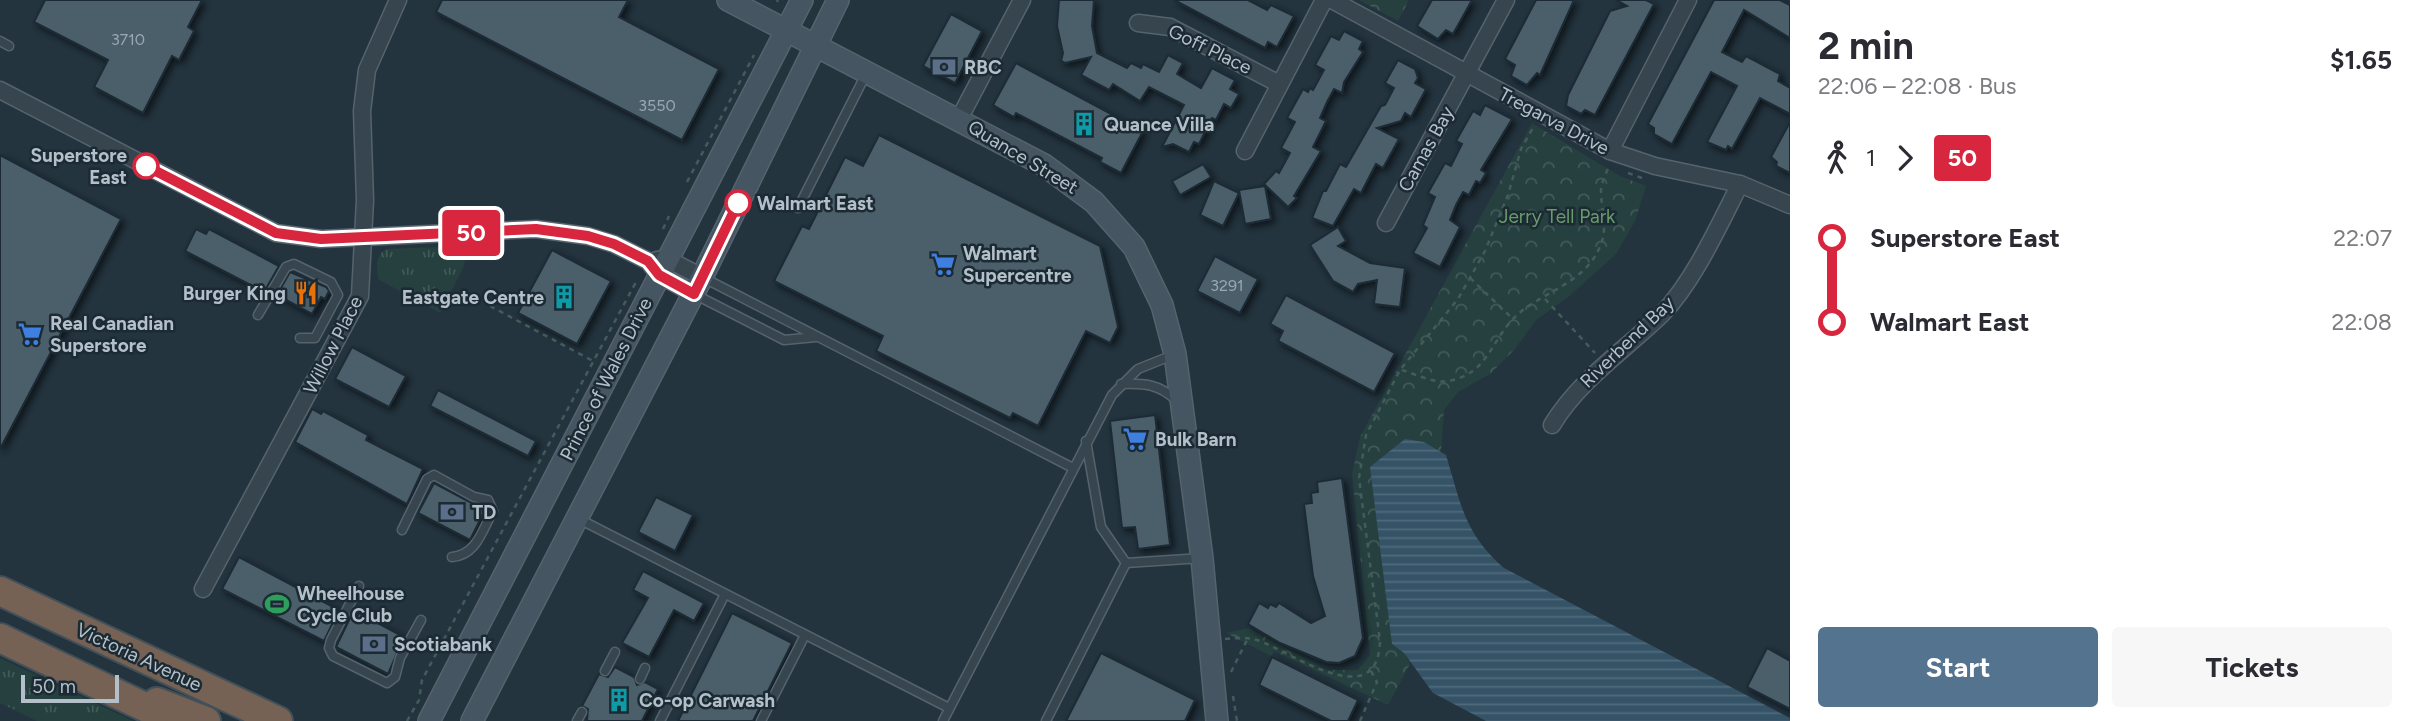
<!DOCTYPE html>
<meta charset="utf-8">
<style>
:root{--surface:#fff;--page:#f7f7f7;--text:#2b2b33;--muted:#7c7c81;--accent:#54738e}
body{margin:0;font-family:Figtree,sans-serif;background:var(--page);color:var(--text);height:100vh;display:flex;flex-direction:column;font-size:26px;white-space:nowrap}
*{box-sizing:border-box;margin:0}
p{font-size:23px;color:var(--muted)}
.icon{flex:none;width:38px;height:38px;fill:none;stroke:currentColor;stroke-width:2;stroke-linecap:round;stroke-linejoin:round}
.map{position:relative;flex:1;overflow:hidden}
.details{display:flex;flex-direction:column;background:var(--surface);width:630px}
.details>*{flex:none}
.badge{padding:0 14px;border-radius:5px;font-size:24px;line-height:46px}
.scale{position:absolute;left:21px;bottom:18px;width:98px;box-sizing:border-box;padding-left:7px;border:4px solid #b3c0ca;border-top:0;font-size:19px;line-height:24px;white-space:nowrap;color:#b3c0ca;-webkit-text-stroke:5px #1c2a34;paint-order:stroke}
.map>.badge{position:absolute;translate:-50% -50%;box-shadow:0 0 0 4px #fff}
.legs{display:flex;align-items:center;gap:10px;height:77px;padding:0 28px;font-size:23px}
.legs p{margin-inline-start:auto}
.summary{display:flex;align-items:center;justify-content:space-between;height:119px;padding:0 28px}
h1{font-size:38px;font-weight:700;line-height:52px}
.cta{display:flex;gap:14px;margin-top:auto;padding:14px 28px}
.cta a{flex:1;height:80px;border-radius:7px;background:var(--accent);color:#fff;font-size:28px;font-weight:700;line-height:80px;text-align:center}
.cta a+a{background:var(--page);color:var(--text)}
ul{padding:0 28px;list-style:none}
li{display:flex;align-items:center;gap:24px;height:84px;font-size:26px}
li i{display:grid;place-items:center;width:10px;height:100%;margin:0 9px;background:currentColor}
li i::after{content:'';width:18px;height:18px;margin:-9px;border:5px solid;border-radius:50%;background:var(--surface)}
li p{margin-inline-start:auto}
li:first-child i{background:linear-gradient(#0000 50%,currentColor 0)}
li:last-child i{background:linear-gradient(currentColor 50%,#0000 0)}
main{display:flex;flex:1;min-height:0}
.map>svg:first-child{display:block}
.grass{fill:url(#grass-tufts)}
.park{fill:url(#park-crowns)}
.water{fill:url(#water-rules)}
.building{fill:#4c5e6b;stroke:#1e2c36;stroke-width:2;filter:url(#shadow)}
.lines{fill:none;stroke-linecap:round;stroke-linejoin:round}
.lane-casing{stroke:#55636d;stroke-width:11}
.street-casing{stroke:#55636d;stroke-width:19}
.secondary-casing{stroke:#55636d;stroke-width:24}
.highway-casing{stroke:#42505a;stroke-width:32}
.path{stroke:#435c5b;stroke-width:2.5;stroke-dasharray:5 5;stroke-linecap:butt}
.lane{stroke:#37454f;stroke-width:8}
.street{stroke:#37454f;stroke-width:16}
.secondary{stroke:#455562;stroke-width:21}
.highway{stroke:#766254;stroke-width:28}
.line-1-casing{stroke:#fff;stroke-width:16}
.line-1{stroke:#d7263d;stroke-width:10}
.stop-1-dot{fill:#fff;stroke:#d7263d;stroke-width:3.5}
.labels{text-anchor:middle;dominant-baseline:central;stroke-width:5;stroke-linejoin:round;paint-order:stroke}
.number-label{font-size:16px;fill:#99a8b2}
.street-label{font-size:19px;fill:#b3c0ca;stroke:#1c2a34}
.poi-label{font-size:19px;font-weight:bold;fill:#b3c0ca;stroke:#1c2a34;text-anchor:start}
.stop-label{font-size:19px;font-weight:bold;fill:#b3c0ca;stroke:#1c2a34;text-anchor:end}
.park-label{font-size:19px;fill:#699c6b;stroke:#1c2a34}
</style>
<main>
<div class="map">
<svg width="1790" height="721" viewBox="0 0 1790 721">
<defs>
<pattern id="grass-tufts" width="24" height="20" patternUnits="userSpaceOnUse" patternTransform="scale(1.75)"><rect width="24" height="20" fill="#25403e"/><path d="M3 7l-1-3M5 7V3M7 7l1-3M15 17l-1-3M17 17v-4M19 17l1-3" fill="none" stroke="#425a59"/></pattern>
<pattern id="park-crowns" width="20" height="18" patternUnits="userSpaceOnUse" patternTransform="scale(1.75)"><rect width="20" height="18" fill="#25403e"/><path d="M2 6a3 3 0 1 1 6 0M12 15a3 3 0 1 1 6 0" fill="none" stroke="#425a59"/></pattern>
<pattern id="water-rules" width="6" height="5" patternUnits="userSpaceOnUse" patternTransform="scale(1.75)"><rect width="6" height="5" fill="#355367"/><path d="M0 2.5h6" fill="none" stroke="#506a7b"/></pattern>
<filter id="shadow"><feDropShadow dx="3.5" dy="3.5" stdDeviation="3.5" flood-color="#0009"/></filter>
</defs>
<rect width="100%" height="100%" fill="#23343f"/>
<g class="grass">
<path d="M 470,246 L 462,270 L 440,313 L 378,279 C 377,266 374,257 386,249 Z"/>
<path d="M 0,658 L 133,721 L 37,721 L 0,703 Z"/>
</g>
<g class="park">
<path d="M 1359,0 L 1409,0 L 1398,21 Z"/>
<path d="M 1532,123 L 1618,175 L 1646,186 L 1635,221 L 1616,254 L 1568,297 L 1536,320 L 1514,350 L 1490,374 L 1458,392 L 1444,410 L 1441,452 L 1424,442 L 1404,653 L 1410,664 L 1388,705 L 1274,651 L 1271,656 L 1226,633 L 1249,628 L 1327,670 L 1358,670 L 1370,655 L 1352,474 L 1360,437 Z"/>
</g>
<path class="water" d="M 1405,439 L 1424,442 L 1446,455 C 1461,504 1464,533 1504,568 L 1790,718 L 1790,721 L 1486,721 L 1433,693 L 1404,653 L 1392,644 L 1370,467 Z"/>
<g class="building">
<path d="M 45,0 L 202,0 L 188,27 L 194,31 L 179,60 L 172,56 L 143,113 L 94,87 L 108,60 L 34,22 Z"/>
<path d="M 442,0 L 628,0 L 619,17 L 719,69 L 682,140 L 436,12 Z"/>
<path d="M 1059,0 L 1094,0 L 1092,26 L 1097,53 L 1127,68 L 1131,63 L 1141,68 L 1143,64 L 1159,72 L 1168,55 L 1183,63 L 1177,74 L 1201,88 L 1212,68 L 1235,80 L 1230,89 L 1239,94 L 1231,108 L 1224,104 L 1216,120 L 1212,118 L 1199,144 L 1194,142 L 1189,152 L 1173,144 L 1162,147 L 1184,105 L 1149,87 L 1140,101 L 1113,84 L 1109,90 L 1081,75 L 1091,57 L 1065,63 L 1061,61 L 1063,53 L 1057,26 Z"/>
<path d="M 1174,0 L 1248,0 L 1267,10 L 1271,5 L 1294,16 L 1277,47 L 1268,42 L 1265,48 Z"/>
<path d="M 1432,0 L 1472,0 L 1453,34 L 1446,30 L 1438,39 L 1417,26 Z"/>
<path d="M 1536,0 L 1574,0 L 1540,75 L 1537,73 L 1527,85 L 1511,76 L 1515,65 L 1505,59 Z"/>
<path d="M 1616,0 L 1646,0 L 1654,4 L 1595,115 L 1585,110 L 1581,114 L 1566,106 L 1568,95 L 1610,11 L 1627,6 Z"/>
<path d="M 1714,0 L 1780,0 L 1790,5 L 1790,38 L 1744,10 L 1722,52 L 1742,62 L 1746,56 L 1780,74 L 1778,81 L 1790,88 L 1790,114 L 1760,98 L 1732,149 L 1728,146 L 1726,150 L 1707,142 L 1737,86 L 1711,72 L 1672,144 L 1654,134 L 1654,128 L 1648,124 Z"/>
<path d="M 951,14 L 982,31 L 955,83 L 923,66 Z"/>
<path d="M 1344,31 L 1363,41 L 1359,49 L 1363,52 L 1344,82 L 1342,93 L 1334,89 L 1327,102 L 1320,118 L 1326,121 L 1313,147 L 1321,151 L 1294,196 L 1297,198 L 1288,207 L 1264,184 L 1276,171 L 1279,173 L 1290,153 L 1281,148 L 1295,122 L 1287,118 L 1303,89 L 1308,92 L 1310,88 L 1313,90 L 1324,70 L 1315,65 L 1331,36 L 1339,40 Z"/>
<path d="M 1398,60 L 1415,69 L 1418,78 L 1415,83 L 1426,89 L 1411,117 L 1405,113 L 1401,121 L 1377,128 L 1399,139 L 1383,168 L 1376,164 L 1361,193 L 1354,189 L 1333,226 L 1312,218 L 1323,191 L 1326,191 L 1340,164 L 1346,167 L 1381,106 L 1385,105 L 1394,88 L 1385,83 Z"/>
<path d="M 1016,63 L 1143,131 L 1121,173 L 1100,162 L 1102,158 L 1016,113 L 1014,117 L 993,105 Z"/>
<path d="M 1485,105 L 1512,119 L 1481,170 L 1486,173 L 1480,183 L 1476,181 L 1469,195 L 1463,192 L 1456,205 L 1450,220 L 1460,227 L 1440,267 L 1413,253 L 1427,228 L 1423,225 L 1435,197 L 1428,193 L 1445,163 L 1451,166 L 1462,144 L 1456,141 L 1473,111 L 1480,115 Z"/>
<path d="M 1790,122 L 1790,173 L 1776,166 L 1777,162 L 1771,157 Z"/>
<path d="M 879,135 L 1100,246 L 1118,327 L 1110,343 L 1086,331 L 1038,426 L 1013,413 L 1010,418 L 876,351 L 883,336 L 774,281 L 802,226 L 809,229 L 845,157 L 863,166 Z"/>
<path d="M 0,155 L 121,219 L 0,449 Z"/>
<path d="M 1203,164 L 1211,177 L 1180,195 L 1172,181 Z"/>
<path d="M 1214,181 L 1239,193 L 1223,226 L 1200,215 Z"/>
<path d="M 1265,186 L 1271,219 L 1245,224 L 1239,190 Z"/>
<path d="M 1338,227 L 1346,241 L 1338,246 L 1370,263 L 1405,268 L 1400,307 L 1374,304 L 1377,280 L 1358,284 L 1353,292 L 1333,281 L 1310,245 Z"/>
<path d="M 196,229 L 206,234 L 209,229 L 279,266 L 264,292 L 185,251 Z"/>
<path d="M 552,250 L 611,281 L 577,344 L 518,313 Z"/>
<path d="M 1215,256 L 1258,279 L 1240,313 L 1197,291 Z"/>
<path d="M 290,272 L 326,287 L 329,291 L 325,299 L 321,297 L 312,314 L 277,295 Z"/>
<path d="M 1286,295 L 1395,353 L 1374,392 L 1278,341 L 1283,331 L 1270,324 Z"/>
<path d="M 352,347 L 406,376 L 389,407 L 335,379 Z"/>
<path d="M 438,390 L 536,441 L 528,456 L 430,406 Z"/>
<path d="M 312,409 L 321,414 L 323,411 L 368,435 L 366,440 L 423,469 L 407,504 L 295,442 Z"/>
<path d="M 1155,415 L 1170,545 L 1138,549 L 1135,527 L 1122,528 L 1110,421 Z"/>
<path d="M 1342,478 L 1363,638 L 1355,656 L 1339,663 L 1326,662 L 1280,643 L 1248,624 L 1259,603 L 1268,608 L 1270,604 L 1276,607 L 1279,603 L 1311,623 L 1325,616 L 1313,576 L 1304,504 L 1312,503 L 1311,493 L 1318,492 L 1317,482 Z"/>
<path d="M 434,483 L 485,510 L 470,540 L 418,513 Z"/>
<path d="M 656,497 L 693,515 L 675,551 L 638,532 Z"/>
<path d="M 239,557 L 339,610 L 324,641 L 222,589 Z"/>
<path d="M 643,571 L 704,603 L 694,621 L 674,610 L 649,657 L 622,643 L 648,598 L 633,590 Z"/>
<path d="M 359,613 L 404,637 L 388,674 L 336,647 L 351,616 L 356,619 Z"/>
<path d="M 732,613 L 792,643 L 753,721 L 678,721 Z"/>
<path d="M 1767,648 L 1790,661 L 1790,709 L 1747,687 Z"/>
<path d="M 1101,653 L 1195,700 L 1185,721 L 1066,721 Z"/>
<path d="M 1272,657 L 1358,700 L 1348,721 L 1331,721 L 1259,685 Z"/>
<path d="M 615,667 L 634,677 L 637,685 L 645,682 L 658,689 L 642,721 L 587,721 L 588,709 L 582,706 L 599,674 L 608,677 Z"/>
</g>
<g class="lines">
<g class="lane-casing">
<g id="lane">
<path d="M 0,41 L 9,46"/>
<path d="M 798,208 L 866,74"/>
<path d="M 702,277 L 1073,468"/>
<path d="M 694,294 L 784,340 L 816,337"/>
<path d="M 258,315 L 286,267 L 294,264 L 331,282 L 338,295 L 315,338 L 300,338"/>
<path d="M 1121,384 C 1144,383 1159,384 1176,400"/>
<path d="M 1086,441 L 1101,527 L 1126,563 L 1202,558"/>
<path d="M 579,519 L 949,708"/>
<path d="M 402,530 L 427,479 L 434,475 L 474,497 L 488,500 L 493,511 C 482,530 477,555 452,557"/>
<path d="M 359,586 L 331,640 L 329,648 L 333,656 L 387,683 L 395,677 L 400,658 L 421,620"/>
<path d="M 605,671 L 615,652"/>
<path d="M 640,679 L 645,668"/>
<path d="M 577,721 L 582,712"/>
<path d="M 660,721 L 725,594"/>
<path d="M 761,721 L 805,635"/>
<path d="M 943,721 L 1112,395 L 1138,369 L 1173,355"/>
<path d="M 1046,721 L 1126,563"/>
</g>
</g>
<g class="street-casing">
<g id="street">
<path d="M 1332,0 L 1610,151 L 1655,166 L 1740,184 L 1790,205"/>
<path d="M 1138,23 L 1170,27 L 1279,84"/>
<path d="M 0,90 L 276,233 L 321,239 L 536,229 L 588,236 L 614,244 L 648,261 L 659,275 L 694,294"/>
<path d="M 959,119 L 1022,0"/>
<path d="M 1245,151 L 1324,0"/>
<path d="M 1610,151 L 1688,0"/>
<path d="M 1386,223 L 1506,0"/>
<path d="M 657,260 L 667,259 L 702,277"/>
<path d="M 1552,425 C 1580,379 1624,351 1662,314 C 1694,281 1719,225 1740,184"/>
<path d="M 203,589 L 360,296 L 365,200 L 362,111 L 367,70 L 398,0"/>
</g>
</g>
<g class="secondary-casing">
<g id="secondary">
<path d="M 728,0 L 1044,165 L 1094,202 L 1134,247 L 1162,305 L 1175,354 L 1202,558 L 1217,721"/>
<path d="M 429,721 L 802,0"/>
<path d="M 472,721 L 702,277 L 838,0"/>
</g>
</g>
<g class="highway-casing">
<g id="highway">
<path d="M 0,591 L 278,721"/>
<path d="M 0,638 L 174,721"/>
<path d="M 157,702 L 206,721"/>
</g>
</g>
<g class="path">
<path d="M 777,0 L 778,2"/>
<path d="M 1628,173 L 1642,178"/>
<path d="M 687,182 L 754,55"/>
<path d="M 663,229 L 669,216"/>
<path d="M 1470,278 L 1513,319"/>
<path d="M 1545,299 L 1595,353"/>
<path d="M 490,306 L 593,361"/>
<path d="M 1402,370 C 1415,374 1435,384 1448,381 C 1489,374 1491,339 1516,316 C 1543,291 1587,283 1601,244 C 1608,226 1601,210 1601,191 C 1601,183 1606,174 1609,166"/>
<path d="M 1225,639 C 1236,638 1246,637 1257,640 C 1290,651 1378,716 1380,641 L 1359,478 L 1366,435 L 1400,370 L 1458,299 L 1485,251 L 1508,195 L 1521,149 L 1534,126"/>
<path d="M 1231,672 L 1248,638"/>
<path d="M 1233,696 L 1237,721"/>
<path d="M 407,721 L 419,700 L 422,680 L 636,282"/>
<path d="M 1360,721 L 1377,682 L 1370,669"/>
</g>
<use href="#lane" class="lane"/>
<use href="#street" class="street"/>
<use href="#secondary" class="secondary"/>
<use href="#highway" class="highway"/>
</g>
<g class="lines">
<g class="line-1-casing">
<path id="line-1" d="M 146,166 L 276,233 L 321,239 L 536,229 L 588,236 L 614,244 L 648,261 L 659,275 L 694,294 L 738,203"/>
</g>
<use href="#line-1" class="line-1"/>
</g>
<defs>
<g id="bank-bare" transform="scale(1.89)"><path d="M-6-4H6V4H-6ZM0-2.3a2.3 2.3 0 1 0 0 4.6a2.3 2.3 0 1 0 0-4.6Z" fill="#5c6f8a" stroke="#1c2a34" stroke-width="2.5" paint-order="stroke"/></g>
<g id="building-bare" transform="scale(1.89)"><path d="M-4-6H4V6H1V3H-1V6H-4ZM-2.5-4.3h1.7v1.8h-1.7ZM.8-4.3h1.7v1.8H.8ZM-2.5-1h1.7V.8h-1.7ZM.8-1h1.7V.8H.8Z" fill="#0f9aa8" stroke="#1c2a34" stroke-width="2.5" paint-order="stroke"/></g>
<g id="supermarket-bare" transform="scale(1.89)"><path d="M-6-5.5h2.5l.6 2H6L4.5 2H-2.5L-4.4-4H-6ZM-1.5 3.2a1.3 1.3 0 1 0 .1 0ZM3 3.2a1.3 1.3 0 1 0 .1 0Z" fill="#3f7fe0" stroke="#1c2a34" stroke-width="2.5" paint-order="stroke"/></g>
<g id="restaurant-bare" transform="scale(1.89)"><path d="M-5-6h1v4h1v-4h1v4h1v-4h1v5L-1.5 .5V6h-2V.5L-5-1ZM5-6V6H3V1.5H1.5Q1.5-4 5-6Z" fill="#e8710a" stroke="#1c2a34" stroke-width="2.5" paint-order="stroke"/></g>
<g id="stadium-bare" transform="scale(1.89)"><path d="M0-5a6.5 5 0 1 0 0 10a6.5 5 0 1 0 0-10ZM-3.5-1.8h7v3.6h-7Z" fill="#2e9e5b" stroke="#1c2a34" stroke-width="2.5" paint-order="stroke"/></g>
</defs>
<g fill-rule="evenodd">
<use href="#bank-bare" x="944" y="67"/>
<use href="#building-bare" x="1084" y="124"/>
<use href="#supermarket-bare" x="943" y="264"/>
<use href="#restaurant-bare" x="306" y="293"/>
<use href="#building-bare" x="564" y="297"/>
<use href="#supermarket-bare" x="30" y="334"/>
<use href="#supermarket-bare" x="1135" y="439"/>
<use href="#bank-bare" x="452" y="512"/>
<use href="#stadium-bare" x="277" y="604"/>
<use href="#bank-bare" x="374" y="644"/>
<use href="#building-bare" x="619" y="700"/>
</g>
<g class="stop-1-dot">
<circle cx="146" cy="166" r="12"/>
<circle cx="738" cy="203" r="12"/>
</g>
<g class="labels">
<g class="number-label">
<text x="128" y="39">3710</text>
<text x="657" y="105">3550</text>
<text x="1227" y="285">3291</text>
</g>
<g class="street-label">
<text transform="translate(1210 49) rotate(26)">Goff Place</text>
<text transform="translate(1554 121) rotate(28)">Tregarva Drive</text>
<text transform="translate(1426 149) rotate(-61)">Camas Bay</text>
<text transform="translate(1023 157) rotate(31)">Quance Street</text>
<text transform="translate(1627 342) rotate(-44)">Riverbend Bay</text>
<text transform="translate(333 345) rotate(-63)">Willow Place</text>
<text transform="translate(606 379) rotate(-63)">Prince of Wales Drive</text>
<text transform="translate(139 657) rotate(25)">Victoria Avenue</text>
</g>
<g class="poi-label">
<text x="964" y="67">RBC</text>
<text x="1104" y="124">Quance Villa</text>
<text x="963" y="253">Walmart<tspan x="963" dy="22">Supercentre</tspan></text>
<text x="286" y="293" text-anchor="end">Burger King</text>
<text x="544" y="297" text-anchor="end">Eastgate Centre</text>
<text x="50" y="323">Real Canadian<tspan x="50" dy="22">Superstore</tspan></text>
<text x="1155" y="439">Bulk Barn</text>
<text x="472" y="512">TD</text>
<text x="297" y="593">Wheelhouse<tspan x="297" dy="22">Cycle Club</tspan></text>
<text x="394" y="644">Scotiabank</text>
<text x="639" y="700">Co-op Carwash</text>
</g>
<g class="stop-label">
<text x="127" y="155">Superstore<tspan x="127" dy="22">East</tspan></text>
<text x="757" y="203" text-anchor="start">Walmart East</text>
</g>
<g class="park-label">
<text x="1557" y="216">Jerry Tell Park</text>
</g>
</g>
</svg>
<div class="scale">50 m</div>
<b class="badge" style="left:471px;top:233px;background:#d7263d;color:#fff">50</b>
</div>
<section class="details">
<div class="summary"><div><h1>2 min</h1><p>22:06 – 22:08 · Bus</p></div><b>$1.65</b></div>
<div class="legs"><svg class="icon" aria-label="walk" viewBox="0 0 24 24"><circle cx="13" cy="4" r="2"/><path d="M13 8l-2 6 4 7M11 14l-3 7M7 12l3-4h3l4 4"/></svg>1<svg class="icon" aria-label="forward" viewBox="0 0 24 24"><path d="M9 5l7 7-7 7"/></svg><b class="badge" style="background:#d7263d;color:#fff">50</b></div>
<ul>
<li><i style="color:#d7263d"></i><b>Superstore East</b><p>22:07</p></li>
<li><i style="color:#d7263d"></i><b>Walmart East</b><p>22:08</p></li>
</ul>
<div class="cta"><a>Start</a><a>Tickets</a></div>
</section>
</main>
